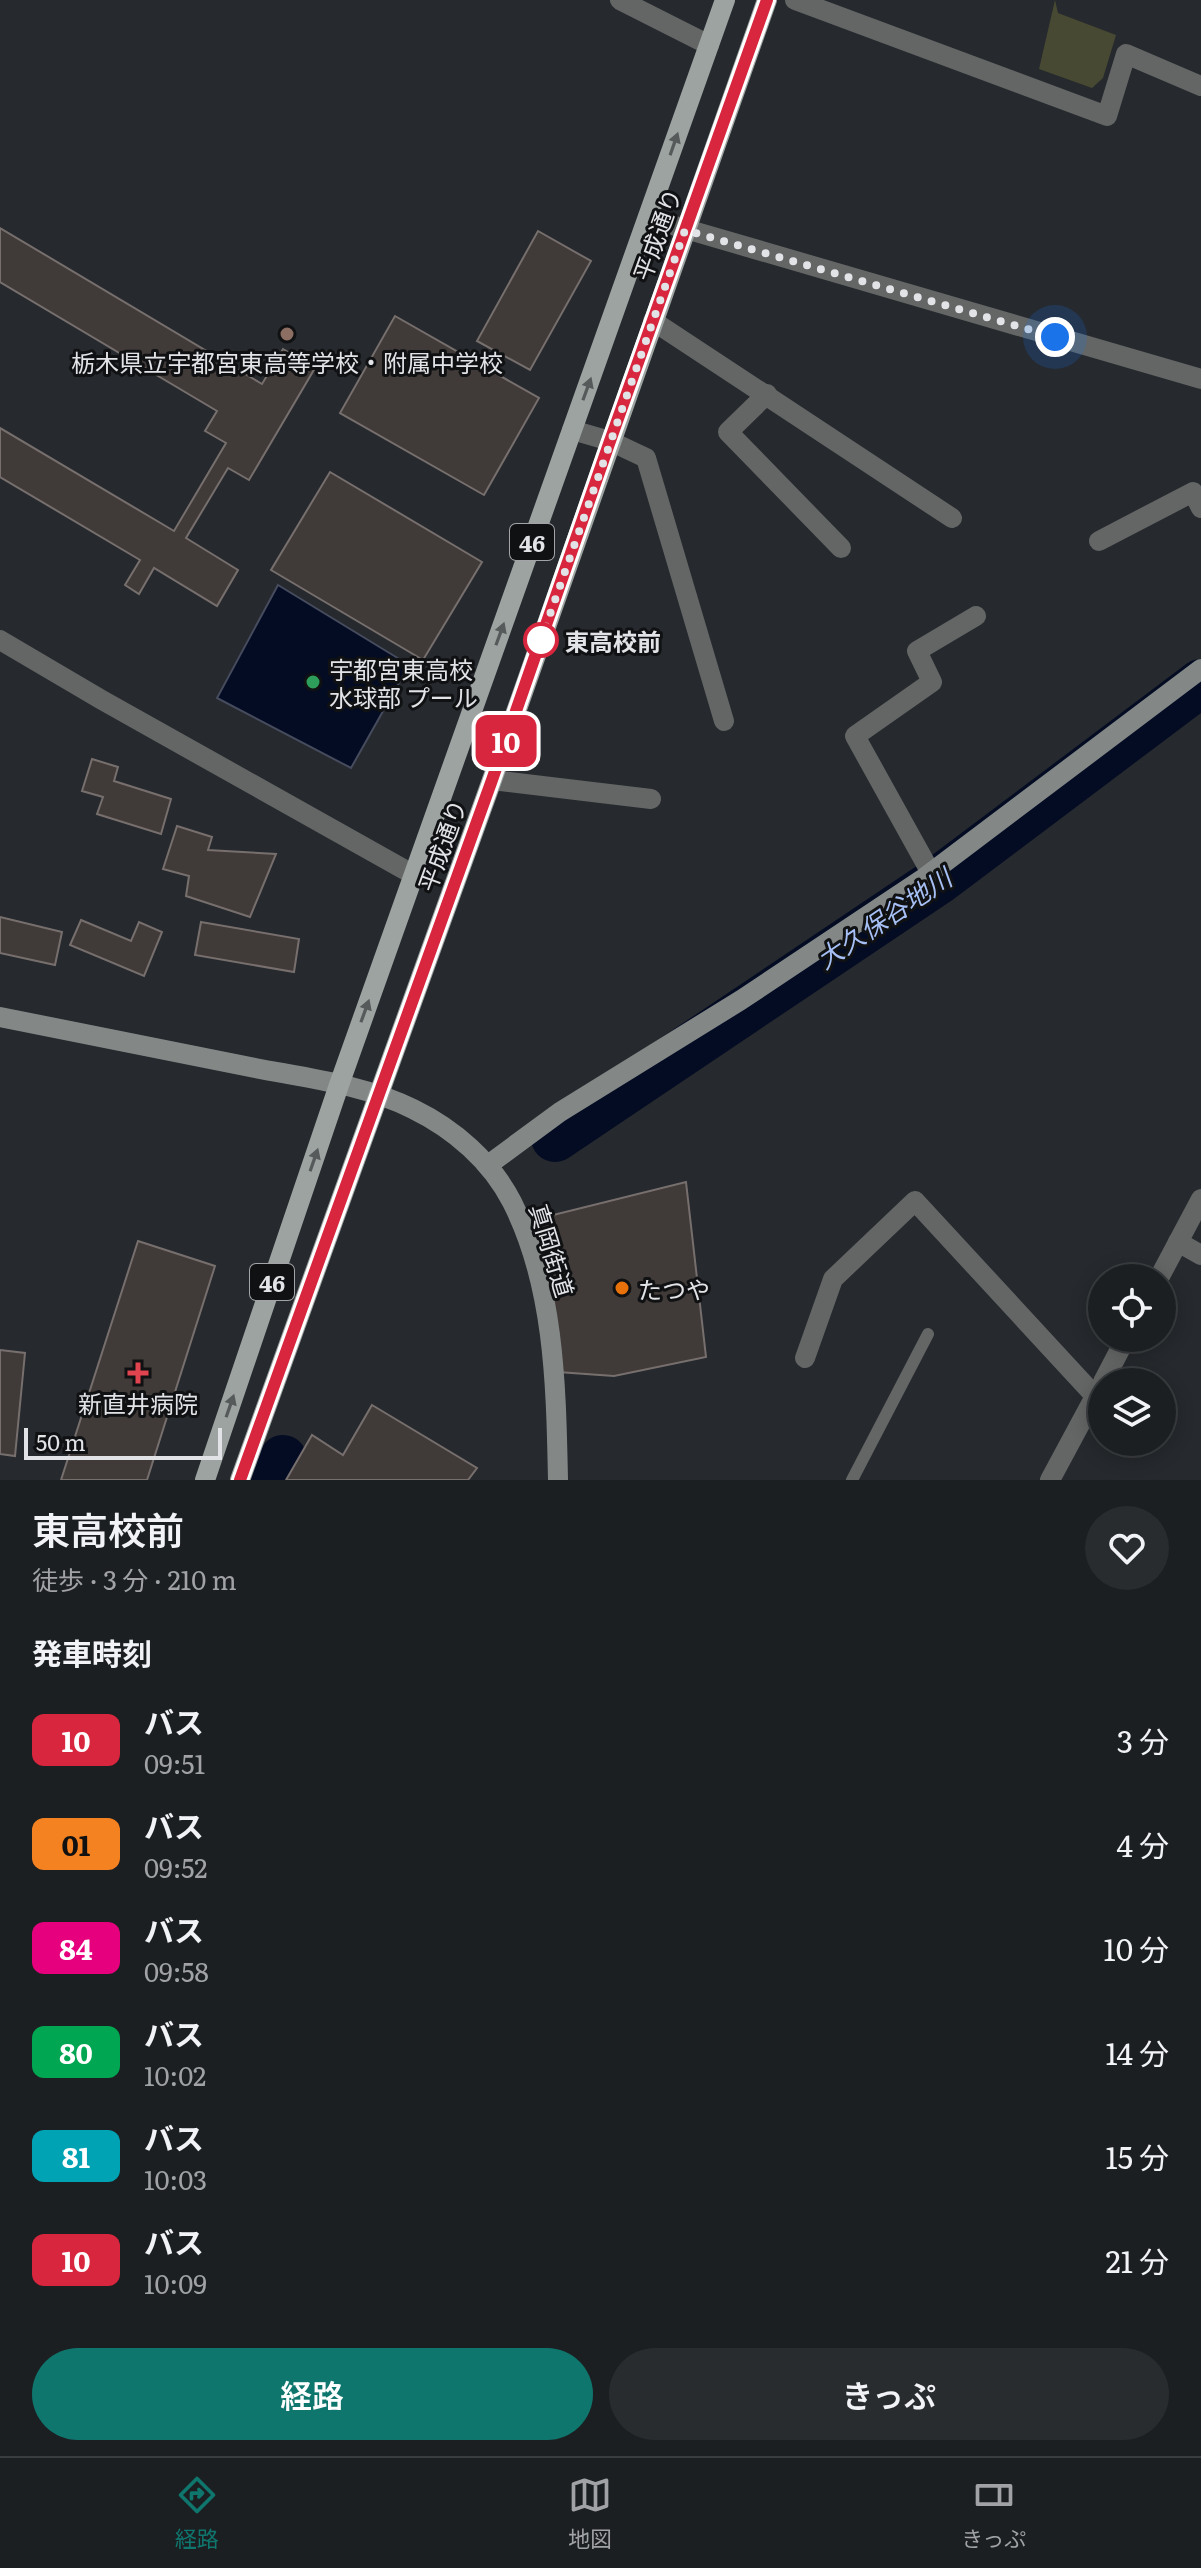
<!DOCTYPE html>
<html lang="ja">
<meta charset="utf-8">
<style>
:root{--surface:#1c1f22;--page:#292c2f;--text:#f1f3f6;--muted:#a0a2a5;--line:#3a3d40;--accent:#0f766e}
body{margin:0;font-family:Literata,"Noto Sans JP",serif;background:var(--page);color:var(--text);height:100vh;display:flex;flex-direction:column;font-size:30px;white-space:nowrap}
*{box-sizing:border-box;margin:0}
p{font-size:26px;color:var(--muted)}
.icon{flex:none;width:44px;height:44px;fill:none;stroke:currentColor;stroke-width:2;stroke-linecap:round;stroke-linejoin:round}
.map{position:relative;height:1480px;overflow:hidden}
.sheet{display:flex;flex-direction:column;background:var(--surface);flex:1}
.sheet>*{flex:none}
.badge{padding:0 16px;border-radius:12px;font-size:28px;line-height:52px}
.fabs{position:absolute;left:1088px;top:1264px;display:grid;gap:16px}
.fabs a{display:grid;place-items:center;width:88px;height:88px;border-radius:50%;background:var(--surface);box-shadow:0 4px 20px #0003,0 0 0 2px var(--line);font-size:40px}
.scale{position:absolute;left:24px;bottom:20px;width:198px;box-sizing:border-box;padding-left:8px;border:4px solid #e1e3e6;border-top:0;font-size:22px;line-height:28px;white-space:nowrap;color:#e1e3e6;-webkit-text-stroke:6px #101113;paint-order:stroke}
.you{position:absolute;width:40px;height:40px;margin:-20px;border:6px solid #fff;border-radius:50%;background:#1a73e8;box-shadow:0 0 0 12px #1a73e833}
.map>.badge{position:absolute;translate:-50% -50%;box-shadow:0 0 0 4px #fff}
h2{padding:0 32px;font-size:30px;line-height:72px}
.round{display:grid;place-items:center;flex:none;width:84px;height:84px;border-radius:42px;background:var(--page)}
.headline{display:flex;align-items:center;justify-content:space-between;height:136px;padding:0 32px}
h1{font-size:38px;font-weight:600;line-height:60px}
.primary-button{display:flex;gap:16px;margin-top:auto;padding:16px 32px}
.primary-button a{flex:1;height:92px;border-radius:48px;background:var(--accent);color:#fff;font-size:32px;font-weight:600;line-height:92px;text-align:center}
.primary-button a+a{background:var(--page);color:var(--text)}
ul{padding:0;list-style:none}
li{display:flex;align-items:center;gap:24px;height:104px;padding:0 32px}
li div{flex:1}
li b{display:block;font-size:30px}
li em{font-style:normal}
li .badge{min-width:88px;font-weight:700;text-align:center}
.tab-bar{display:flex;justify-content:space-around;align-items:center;height:112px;border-top:2px solid var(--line);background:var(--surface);font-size:22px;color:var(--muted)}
.tab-bar a{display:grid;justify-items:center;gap:4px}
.tab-bar .on{color:var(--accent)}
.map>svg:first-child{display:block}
.green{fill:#474932}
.water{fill:#040c24;stroke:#464c5e;stroke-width:2}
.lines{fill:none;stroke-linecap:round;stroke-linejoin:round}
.river{stroke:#040c24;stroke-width:48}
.building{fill:#403a38;stroke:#766f6d;stroke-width:2}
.lane{stroke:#636665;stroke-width:12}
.street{stroke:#636665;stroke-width:20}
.secondary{stroke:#838887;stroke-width:20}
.primary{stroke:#9ca3a1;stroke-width:20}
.oneway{fill:#565a5a}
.line-casing{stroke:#fff;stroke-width:18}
.line{stroke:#d7263d;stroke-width:12}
.walk{stroke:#e1e3e6;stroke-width:8;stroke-dasharray:0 14.4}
.education-dot{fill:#8d6e63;stroke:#101113;stroke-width:3}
.stop-dot{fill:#fff;stroke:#d7263d;stroke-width:4}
.leisure-dot{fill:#2e9e5b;stroke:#101113;stroke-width:3}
.food-dot{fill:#e8710a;stroke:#101113;stroke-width:3}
.health-dot{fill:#e0444e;stroke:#101113;stroke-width:3}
.labels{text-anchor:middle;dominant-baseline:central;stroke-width:6;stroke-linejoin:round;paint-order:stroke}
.shield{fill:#101113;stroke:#a2a4a7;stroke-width:2}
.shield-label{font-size:22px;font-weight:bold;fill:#e1e3e6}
.street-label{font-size:24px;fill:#e1e3e6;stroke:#101113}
.poi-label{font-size:24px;fill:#e1e3e6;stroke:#101113}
.stop-label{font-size:24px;font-weight:bold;fill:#e1e3e6;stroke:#101113;text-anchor:start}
.water-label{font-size:26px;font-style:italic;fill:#a6bff4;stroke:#101113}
</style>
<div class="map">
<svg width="1201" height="1480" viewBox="0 0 1201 1480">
<rect width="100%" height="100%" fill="#26292d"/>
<path class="green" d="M 1055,0 L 1058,13 L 1116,35 L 1103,78 L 1092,88 L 1039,69 Z"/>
<path class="water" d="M 278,585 L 409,665 L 351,768 L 217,698 Z"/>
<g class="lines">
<g class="river">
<path d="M 555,1138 L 939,880 L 1201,683"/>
<path d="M 275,1480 L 283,1459"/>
</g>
</g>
<g class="building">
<path d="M 0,228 L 262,384 L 283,349 L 315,368 L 249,480 L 228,468 L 186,538 L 238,570 L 217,606 L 154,568 L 139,594 L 125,585 L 140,560 L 0,477 L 0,428 L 174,531 L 226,443 L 205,431 L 217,411 L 0,282 Z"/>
<path d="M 538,231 L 591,261 L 530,370 L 477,341 Z"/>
<path d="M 395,316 L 539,398 L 484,495 L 340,413 Z"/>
<path d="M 330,472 L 482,562 L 423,660 L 271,570 Z"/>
<path d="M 92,759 L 118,767 L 114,781 L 171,799 L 161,834 L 97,814 L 103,797 L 82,791 Z"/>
<path d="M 177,826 L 212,837 L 208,850 L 276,854 L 250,917 L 186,896 L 189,876 L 163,869 Z"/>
<path d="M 0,917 L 62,932 L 55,965 L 0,953 Z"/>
<path d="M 81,920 L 131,941 L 139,922 L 162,932 L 144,976 L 70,945 Z"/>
<path d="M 201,922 L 299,939 L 294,972 L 195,955 Z"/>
<path d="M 686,1182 L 706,1357 L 614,1376 L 558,1372 L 537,1219 Z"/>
<path d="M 138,1241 L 215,1266 L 147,1480 L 61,1480 Z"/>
<path d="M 0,1350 L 25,1353 L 15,1456 L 0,1454 Z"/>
<path d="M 372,1405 L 477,1468 L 468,1480 L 286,1480 L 312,1435 L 343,1455 Z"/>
</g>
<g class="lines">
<path class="lane" d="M 852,1480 L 928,1334"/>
<g class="street">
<path d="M 620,0 L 709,45"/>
<path d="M 795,0 L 1107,116 L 1126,54 L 1201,86"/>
<path d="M 648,218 L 1201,379"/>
<path d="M 653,321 L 952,518"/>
<path d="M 767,394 L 728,432 L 841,548"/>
<path d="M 572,430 L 610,441 L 646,458 L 724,721"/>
<path d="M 1099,541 L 1193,492 L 1201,508"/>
<path d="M 0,640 L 102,700 L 414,875"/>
<path d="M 492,780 L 651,799"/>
<path d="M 931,873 L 855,736 L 932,682 L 917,651 L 976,616"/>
<path d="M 1178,1242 L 1201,1255"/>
<path d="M 1159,1278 L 1201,1199"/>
<path d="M 805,1358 L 833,1279 L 915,1201 L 1095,1396"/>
<path d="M 1103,1382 L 1126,1338"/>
<path d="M 1050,1480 L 1100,1387"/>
</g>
<g class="secondary">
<path d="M 0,1017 C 85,1034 170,1051 255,1068 C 307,1078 365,1085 413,1109 C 454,1129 491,1161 512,1202 C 555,1286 556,1388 558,1480"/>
<path d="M 488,1165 L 560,1112 L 741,1000 L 924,878 L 1201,669"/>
</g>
<g class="primary">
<path d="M 205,1480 L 339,1085 L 725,0"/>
<path d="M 240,1480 L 492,780 L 767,0"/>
</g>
</g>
<defs><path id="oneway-solid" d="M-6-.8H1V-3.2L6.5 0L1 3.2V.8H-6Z" transform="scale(2)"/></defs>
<g class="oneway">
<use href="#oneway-solid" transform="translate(674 144) rotate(-71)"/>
<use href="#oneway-solid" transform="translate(587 389) rotate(-70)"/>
<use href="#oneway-solid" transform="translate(500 634) rotate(-70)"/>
<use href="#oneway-solid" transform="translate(365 1011) rotate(-70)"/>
<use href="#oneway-solid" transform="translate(314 1160) rotate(-71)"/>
<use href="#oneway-solid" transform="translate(230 1406) rotate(-71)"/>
</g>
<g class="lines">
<g class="line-casing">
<path id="line" d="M 240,1480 L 492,780 L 610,441 L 767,0"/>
</g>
<use href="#line" class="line"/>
<path class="walk" d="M 541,640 L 685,230 L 1055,337"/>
</g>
<circle class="education-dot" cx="287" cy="334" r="8"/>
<circle class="stop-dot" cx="541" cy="640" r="16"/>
<circle class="leisure-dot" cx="313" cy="682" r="8"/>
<circle class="food-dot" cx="622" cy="1288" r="8"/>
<path class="health-dot" d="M134 1361h8v8h8v8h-8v8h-8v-8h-8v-8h8z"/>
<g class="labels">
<g class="shield">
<rect x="510" y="524" width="44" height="36" rx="6"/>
<rect x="250" y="1264" width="44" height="36" rx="6"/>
</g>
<g class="shield-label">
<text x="532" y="542">46</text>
<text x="272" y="1282">46</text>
</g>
<g class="street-label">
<text transform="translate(656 234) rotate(-70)">平成通り</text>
<text transform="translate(441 845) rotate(-70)">平成通り</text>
<text transform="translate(553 1250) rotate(73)">真岡街道</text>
</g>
<g class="poi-label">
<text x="287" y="361">栃木県立宇都宮東高等学校・附属中学校</text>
<text x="329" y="668" text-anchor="start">宇都宮東高校<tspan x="329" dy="28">水球部 プール</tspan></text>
<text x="638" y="1288" text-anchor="start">たつや</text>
<text x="138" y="1402">新直井病院</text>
</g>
<g class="stop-label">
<text x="565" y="640">東高校前</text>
</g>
<g class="water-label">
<text transform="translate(883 917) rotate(-34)">大久保谷地川</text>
</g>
</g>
</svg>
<div class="fabs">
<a><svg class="icon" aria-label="locate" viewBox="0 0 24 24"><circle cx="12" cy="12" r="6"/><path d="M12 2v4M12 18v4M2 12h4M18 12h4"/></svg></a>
<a><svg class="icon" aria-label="layers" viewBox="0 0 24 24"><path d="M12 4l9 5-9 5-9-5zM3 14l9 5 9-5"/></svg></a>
</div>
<div class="scale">50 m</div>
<div class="you" style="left:1055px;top:337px"></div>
<b class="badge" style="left:506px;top:741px;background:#d7263d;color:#fff">10</b>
</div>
<section class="sheet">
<div class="headline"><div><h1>東高校前</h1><p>徒歩 · 3 分 · 210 m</p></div><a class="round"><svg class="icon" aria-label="heart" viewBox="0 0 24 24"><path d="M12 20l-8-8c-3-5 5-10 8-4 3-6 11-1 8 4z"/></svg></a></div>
<h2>発車時刻</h2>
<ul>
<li><span class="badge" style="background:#d7263d;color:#fff">10</span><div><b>バス</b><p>09:51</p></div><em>3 分</em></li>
<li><span class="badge" style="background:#f58220;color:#111">01</span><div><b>バス</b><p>09:52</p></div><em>4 分</em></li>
<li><span class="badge" style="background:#e6007e;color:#fff">84</span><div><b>バス</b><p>09:58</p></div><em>10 分</em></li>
<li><span class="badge" style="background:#00a651;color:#fff">80</span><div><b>バス</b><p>10:02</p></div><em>14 分</em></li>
<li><span class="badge" style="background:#00a3b4;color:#fff">81</span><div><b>バス</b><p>10:03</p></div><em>15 分</em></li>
<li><span class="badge" style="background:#d7263d;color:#fff">10</span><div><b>バス</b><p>10:09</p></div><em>21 分</em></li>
</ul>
<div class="primary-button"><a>経路</a><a>きっぷ</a></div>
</section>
<nav class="tab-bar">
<a class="on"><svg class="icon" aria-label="directions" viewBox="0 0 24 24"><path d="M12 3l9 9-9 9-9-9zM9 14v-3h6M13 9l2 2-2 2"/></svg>経路</a>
<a><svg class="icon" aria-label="map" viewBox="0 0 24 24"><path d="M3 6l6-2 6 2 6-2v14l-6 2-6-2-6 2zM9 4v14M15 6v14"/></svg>地図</a>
<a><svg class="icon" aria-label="tickets" viewBox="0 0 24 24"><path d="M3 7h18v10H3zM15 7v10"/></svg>きっぷ</a>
</nav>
